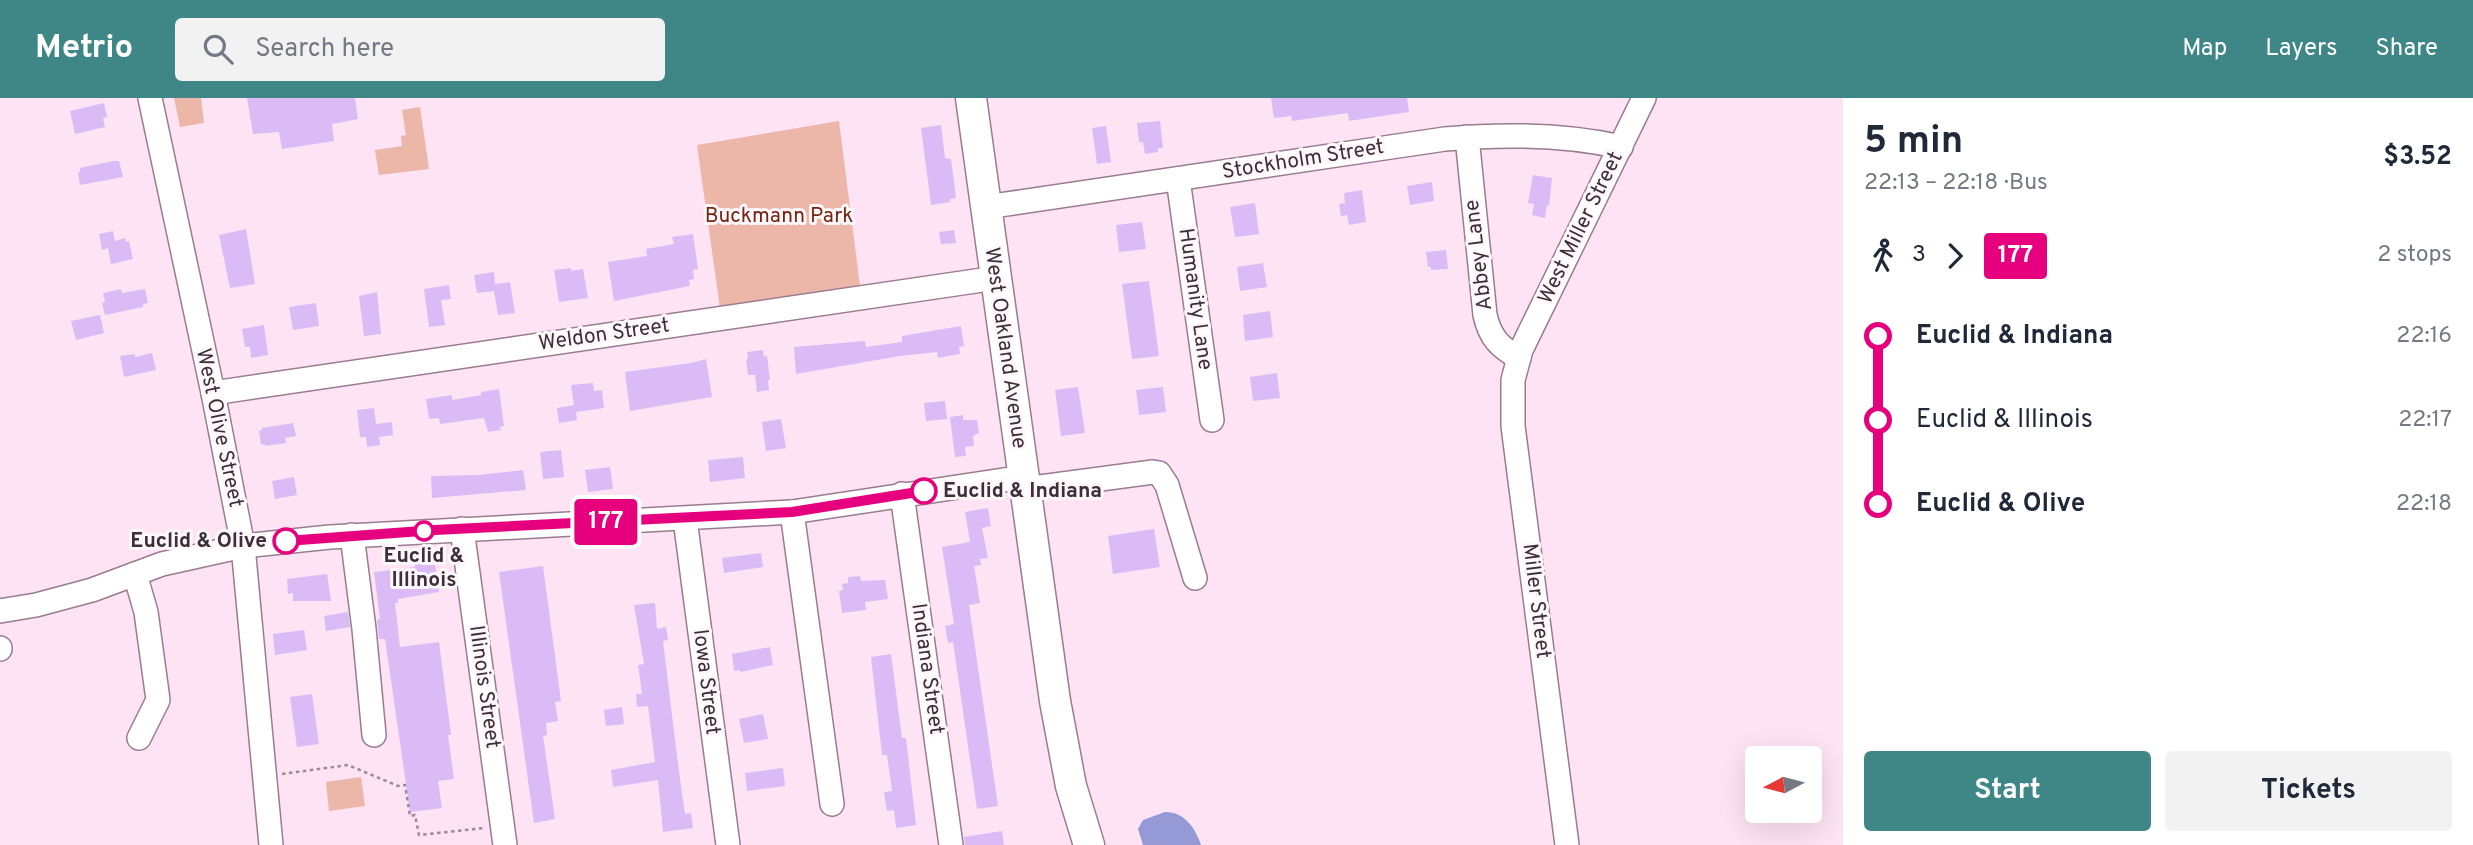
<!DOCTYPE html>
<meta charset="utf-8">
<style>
:root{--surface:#fff;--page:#f2f2f3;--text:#1f2937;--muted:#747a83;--accent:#3e8786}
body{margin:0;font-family:Overpass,sans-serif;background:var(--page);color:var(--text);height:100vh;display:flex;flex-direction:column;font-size:26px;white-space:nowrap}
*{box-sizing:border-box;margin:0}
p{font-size:23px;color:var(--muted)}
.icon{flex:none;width:38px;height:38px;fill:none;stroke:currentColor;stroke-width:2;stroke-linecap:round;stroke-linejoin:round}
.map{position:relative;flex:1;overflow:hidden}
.side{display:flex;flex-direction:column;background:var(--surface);width:630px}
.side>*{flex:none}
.badge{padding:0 14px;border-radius:5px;font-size:24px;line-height:46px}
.needle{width:46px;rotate:263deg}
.tools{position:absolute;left:1745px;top:648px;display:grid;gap:14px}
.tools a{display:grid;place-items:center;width:77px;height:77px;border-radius:7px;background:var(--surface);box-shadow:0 7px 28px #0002;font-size:35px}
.map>.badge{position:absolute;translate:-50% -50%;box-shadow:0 0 0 4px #fff}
.legs{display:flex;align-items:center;gap:10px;height:77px;padding:0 21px;font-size:23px}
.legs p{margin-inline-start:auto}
.summary{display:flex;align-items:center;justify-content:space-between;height:119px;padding:0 21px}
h1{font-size:38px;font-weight:700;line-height:52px}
.cta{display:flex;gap:14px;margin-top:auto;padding:14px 21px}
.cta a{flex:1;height:80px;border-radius:7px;background:var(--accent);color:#fff;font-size:28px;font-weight:700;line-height:80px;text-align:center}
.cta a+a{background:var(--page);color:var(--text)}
ul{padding:0 21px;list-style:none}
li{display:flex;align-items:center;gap:24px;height:84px;font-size:26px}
li i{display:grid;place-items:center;width:10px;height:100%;margin:0 9px;background:currentColor}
li i::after{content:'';width:18px;height:18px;margin:-9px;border:5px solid;border-radius:50%;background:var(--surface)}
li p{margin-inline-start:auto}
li:first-child i{background:linear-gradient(#0000 50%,currentColor 0)}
li:last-child i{background:linear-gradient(currentColor 50%,#0000 0)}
header{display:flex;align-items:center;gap:42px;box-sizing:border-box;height:98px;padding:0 35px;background:var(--accent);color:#fff}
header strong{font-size:33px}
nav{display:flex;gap:38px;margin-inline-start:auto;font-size:24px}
.search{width:490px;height:63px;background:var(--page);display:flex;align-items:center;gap:18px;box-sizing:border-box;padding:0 24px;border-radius:7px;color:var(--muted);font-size:26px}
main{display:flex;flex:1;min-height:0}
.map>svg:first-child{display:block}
.green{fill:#ecb6a8}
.water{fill:#9599d5}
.building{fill:#dbbbf6}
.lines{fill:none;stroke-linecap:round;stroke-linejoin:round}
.minor-casing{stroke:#997c8f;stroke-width:26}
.major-casing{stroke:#997c8f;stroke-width:33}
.path{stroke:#9d8a96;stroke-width:2.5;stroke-dasharray:3.5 3.5;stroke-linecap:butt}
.minor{stroke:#fff;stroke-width:23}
.major{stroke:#fff;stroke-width:30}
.line-1-casing{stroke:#fff;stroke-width:16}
.line-1{stroke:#e6007e;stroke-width:10}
.stop-1-dot{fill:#fff;stroke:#e6007e;stroke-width:3.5}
.labels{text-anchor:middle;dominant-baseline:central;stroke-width:6;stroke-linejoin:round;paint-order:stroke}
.street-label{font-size:21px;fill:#3c3038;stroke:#fdf7fb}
.park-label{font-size:21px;fill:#75240d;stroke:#fdf7fb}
.stop-label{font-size:21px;font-weight:bold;fill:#3c3038;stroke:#fdf7fb;text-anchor:start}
</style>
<header>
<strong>Metrio</strong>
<div class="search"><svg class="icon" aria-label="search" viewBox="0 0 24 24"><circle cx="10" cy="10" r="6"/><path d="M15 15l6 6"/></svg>Search here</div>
<nav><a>Map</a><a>Layers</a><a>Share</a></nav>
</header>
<main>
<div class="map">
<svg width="1843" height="747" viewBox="0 0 1843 747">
<rect width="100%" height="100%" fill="#fde3f4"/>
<g class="green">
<path d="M 174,0 L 201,0 L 204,25 L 180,29 Z"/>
<path d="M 420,9 L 429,71 L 379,77 L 375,52 L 402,48 L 401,38 L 406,37 L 402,12 Z"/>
<path d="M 839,23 L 860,188 L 720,210 L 697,47 Z"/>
<path d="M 361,679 L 365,708 L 329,713 L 326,684 Z"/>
</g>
<path class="water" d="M 1165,714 C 1185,714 1195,730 1201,747 L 1143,747 L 1138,731 L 1143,722 Z"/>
<g class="building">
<path d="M 247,0 L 355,0 L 358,21 L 332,26 L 334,43 L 282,51 L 279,34 L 253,36 Z"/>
<path d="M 1271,0 L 1407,0 L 1409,14 L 1349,23 L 1348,15 L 1292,23 L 1291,18 L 1274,20 Z"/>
<path d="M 104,5 L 107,19 L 103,20 L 105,29 L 75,36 L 70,13 Z"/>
<path d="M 1160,23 L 1163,50 L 1158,50 L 1158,54 L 1145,56 L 1143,44 L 1139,44 L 1137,25 Z"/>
<path d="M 941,27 L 945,60 L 951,61 L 956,100 L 950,101 L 950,104 L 931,107 L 921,30 Z"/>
<path d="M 1106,28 L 1111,64 L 1097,66 L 1092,30 Z"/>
<path d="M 113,63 L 119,63 L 123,79 L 80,87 L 78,75 L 80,74 L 80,70 Z"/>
<path d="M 1533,77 L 1552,80 L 1549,108 L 1547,107 L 1545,120 L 1532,117 L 1534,106 L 1528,105 Z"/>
<path d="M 1432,84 L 1434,103 L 1410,107 L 1407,88 Z"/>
<path d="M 1362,92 L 1366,124 L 1349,127 L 1347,117 L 1341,118 L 1339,106 L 1345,105 L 1344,95 Z"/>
<path d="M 1255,105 L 1259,136 L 1235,139 L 1230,109 Z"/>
<path d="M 1142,124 L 1146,151 L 1119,154 L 1116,127 Z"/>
<path d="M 246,131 L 255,186 L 230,190 L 219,137 Z"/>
<path d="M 954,132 L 956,145 L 941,146 L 939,134 Z"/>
<path d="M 113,133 L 115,143 L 125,140 L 126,144 L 129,143 L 133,161 L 111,166 L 108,150 L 102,152 L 99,136 Z"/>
<path d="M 693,136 L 698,171 L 693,172 L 694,181 L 689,182 L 690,188 L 614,203 L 608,164 L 647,158 L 646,151 L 674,146 L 672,139 Z"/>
<path d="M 1446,152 L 1448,171 L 1431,172 L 1431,169 L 1428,169 L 1426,154 Z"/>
<path d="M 1263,165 L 1267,189 L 1240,193 L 1237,169 Z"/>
<path d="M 571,170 L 571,173 L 583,171 L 588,200 L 559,204 L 554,172 Z"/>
<path d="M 494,174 L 495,186 L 510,184 L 515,215 L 498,217 L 494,193 L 477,195 L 474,177 Z"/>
<path d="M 1149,183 L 1159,258 L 1132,261 L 1122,186 Z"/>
<path d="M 449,187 L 451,201 L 441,202 L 445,227 L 429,229 L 424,191 Z"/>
<path d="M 121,191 L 122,195 L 145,191 L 148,205 L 143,206 L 143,209 L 105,217 L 102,205 L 105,204 L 103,195 Z"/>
<path d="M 377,194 L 381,236 L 364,238 L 359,198 Z"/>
<path d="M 316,205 L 319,228 L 293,232 L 289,209 Z"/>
<path d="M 1270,213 L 1273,239 L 1245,243 L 1243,217 Z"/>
<path d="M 100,217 L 104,235 L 76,242 L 71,223 Z"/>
<path d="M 264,227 L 268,257 L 251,260 L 250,249 L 245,249 L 242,231 Z"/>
<path d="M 961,228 L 964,248 L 959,249 L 960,256 L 938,260 L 937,254 L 900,258 L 796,276 L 794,249 L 865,243 L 866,249 L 902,244 L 902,238 Z"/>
<path d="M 763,252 L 764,259 L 767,258 L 770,282 L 768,282 L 769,292 L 757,294 L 755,277 L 748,277 L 746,261 L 748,261 L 747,254 Z"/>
<path d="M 152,255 L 156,272 L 124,279 L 120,258 L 135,256 L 135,259 Z"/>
<path d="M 706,261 L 712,299 L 630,313 L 625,274 L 691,265 Z"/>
<path d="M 1277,275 L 1280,300 L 1253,303 L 1250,279 Z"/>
<path d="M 593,285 L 594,293 L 602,292 L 604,310 L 576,314 L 577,322 L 559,325 L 557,310 L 574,307 L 571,287 Z"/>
<path d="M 1078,289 L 1085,335 L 1061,338 L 1055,292 Z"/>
<path d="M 1163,289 L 1166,314 L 1139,317 L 1136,292 Z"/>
<path d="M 499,291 L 504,328 L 500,329 L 501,332 L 488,334 L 484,320 L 440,326 L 439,320 L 429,321 L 426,301 L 452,297 L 452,302 L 481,297 L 481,294 Z"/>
<path d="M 945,303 L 947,321 L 926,323 L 924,305 Z"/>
<path d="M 374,310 L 376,326 L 392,324 L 393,337 L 379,339 L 380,347 L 367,349 L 366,339 L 360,339 L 357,312 Z"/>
<path d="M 963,317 L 963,322 L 977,322 L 979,335 L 973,338 L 974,348 L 965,349 L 966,358 L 955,359 L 950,319 Z"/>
<path d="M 781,321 L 786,350 L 766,353 L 762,324 Z"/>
<path d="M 293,325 L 296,338 L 285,340 L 286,345 L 265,348 L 265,346 L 261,347 L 259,333 L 262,332 L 262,330 Z"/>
<path d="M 561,352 L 564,379 L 543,381 L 540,354 Z"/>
<path d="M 743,359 L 745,380 L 710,384 L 708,362 Z"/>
<path d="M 610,369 L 613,391 L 588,394 L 585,372 Z"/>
<path d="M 523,372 L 526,392 L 432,400 L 431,378 L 478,377 Z"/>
<path d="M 294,379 L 297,397 L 275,401 L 272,383 Z"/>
<path d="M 988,410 L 991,428 L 982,430 L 988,460 L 980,461 L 981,467 L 974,468 L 980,505 L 969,507 L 998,708 L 977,711 L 953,544 L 948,545 L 945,528 L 954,526 L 942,449 L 970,444 L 965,414 Z"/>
<path d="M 1154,431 L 1160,469 L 1113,476 L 1108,438 Z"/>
<path d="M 761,455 L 763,469 L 724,475 L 722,460 Z"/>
<path d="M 429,462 L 430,467 L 435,467 L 439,494 L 398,501 L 398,505 L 395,505 L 400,549 L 439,544 L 451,637 L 448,637 L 454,681 L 438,683 L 442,710 L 410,714 L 385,541 L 379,541 L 377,522 L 380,521 L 374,474 L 415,469 L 415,464 Z"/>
<path d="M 543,468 L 561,603 L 555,604 L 558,623 L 546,625 L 547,637 L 543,638 L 555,721 L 534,725 L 499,474 Z"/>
<path d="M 327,476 L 331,503 L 293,503 L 293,495 L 288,496 L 287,481 Z"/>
<path d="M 860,478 L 861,483 L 885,482 L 888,501 L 865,504 L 866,512 L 842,515 L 839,493 L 843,492 L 842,486 L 848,485 L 848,479 Z"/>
<path d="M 655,505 L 657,531 L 666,529 L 668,542 L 663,543 L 679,674 L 685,716 L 691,715 L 693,730 L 663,734 L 658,682 L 613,689 L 611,672 L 655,664 L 648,608 L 637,609 L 636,596 L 642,596 L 638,567 L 644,566 L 634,507 Z"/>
<path d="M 348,514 L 350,529 L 326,533 L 324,518 Z"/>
<path d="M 304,532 L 307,552 L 275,557 L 273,536 Z"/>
<path d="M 770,549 L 773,567 L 740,574 L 740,572 L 734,573 L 732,556 Z"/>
<path d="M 891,556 L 902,640 L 906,640 L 916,727 L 896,730 L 894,712 L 887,713 L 884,694 L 892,693 L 887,657 L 882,657 L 871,559 Z"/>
<path d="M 312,596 L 319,646 L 297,649 L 290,599 Z"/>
<path d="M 622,609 L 624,626 L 606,628 L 604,612 Z"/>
<path d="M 763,616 L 768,641 L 744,645 L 739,621 Z"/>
<path d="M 783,670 L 785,688 L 747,693 L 745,675 Z"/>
<path d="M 1002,733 L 1004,747 L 965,747 L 964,739 Z"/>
</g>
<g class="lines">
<g class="minor-casing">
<g id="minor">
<path d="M 150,0 L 213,295 L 243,448 L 271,747"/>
<path d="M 1467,39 L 1485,217 C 1490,239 1499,249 1519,260"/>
<path d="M 1178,81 L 1212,322"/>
<path d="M 986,109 L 1445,41 C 1502,36 1564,36 1621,49"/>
<path d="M 213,295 L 996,180"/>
<path d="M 1025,391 L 1153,374 L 1159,375 L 1167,387 L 1195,480"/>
<path d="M 902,396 L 951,747"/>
<path d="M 792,414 L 832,706"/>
<path d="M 685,421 L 728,747"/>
<path d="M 462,431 L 505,747"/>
<path d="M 352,437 L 364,531 L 374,637"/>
<path d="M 135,476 L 146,514 L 158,602 L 139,640"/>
<path d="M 0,513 L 36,507 L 92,492 L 162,466 L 243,448 L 330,439 L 792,414 L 1024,379"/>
<path d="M 0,550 L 0,551"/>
<path d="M 1567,747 L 1513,328 L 1513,282 L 1521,252 L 1644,0"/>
</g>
</g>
<g class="major-casing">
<path id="major" d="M 971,0 L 1055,603 L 1071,688 L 1089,747"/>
</g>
<path class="path" d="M 282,676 L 348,667 L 398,688 L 405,687 L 410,718 L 415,717 L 419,737 L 484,730"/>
<use href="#minor" class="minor"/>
<use href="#major" class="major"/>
</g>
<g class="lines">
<g class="line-1-casing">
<path id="line-1" d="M 286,443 L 435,432 L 792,414 L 924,393"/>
</g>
<use href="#line-1" class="line-1"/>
</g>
<g class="stop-1-dot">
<circle cx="924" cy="393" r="12"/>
<circle cx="424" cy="433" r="9"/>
<circle cx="286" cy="443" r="12"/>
</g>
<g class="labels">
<g class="street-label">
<text transform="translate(1303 62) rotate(-9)">Stockholm Street</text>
<text transform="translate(1581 130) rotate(-64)">West Miller Street</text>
<text transform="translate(1479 157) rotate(-97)">Abbey Lane</text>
<text transform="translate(1195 201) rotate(82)">Humanity Lane</text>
<text transform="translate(604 237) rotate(-8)">Weldon Street</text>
<text transform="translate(1005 250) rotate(82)">West Oakland Avenue</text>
<text transform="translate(219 330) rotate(78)">West Olive Street</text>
<text transform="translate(1536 503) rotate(83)">Miller Street</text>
<text transform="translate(927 571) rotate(82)">Indiana Street</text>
<text transform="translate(706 584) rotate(83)">Iowa Street</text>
<text transform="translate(484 589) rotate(82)">Illinois Street</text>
</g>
<g class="park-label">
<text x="779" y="118">Buckmann Park</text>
</g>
<g class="stop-label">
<text x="943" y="393">Euclid &amp; Indiana</text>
<text x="267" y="443" text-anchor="end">Euclid &amp; Olive</text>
<text x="424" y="458" text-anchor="middle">Euclid &amp;<tspan x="424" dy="24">Illinois</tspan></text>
</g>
</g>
</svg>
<div class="tools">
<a><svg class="needle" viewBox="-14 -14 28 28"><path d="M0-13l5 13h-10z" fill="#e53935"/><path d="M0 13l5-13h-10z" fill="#747a83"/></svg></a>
</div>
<b class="badge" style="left:606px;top:424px;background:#e6007e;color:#fff">177</b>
</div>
<section class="side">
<div class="summary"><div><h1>5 min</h1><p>22:13 – 22:18 · Bus</p></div><b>$3.52</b></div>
<div class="legs"><svg class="icon" aria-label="walk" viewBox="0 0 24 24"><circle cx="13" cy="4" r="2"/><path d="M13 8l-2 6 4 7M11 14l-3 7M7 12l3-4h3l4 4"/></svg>3<svg class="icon" aria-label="forward" viewBox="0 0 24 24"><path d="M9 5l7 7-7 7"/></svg><b class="badge" style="background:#e6007e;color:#fff">177</b><p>2 stops</p></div>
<ul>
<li><i style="color:#e6007e"></i><b>Euclid &amp; Indiana</b><p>22:16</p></li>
<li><i style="color:#e6007e"></i><span>Euclid &amp; Illinois</span><p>22:17</p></li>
<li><i style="color:#e6007e"></i><b>Euclid &amp; Olive</b><p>22:18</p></li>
</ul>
<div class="cta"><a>Start</a><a>Tickets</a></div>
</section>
</main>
